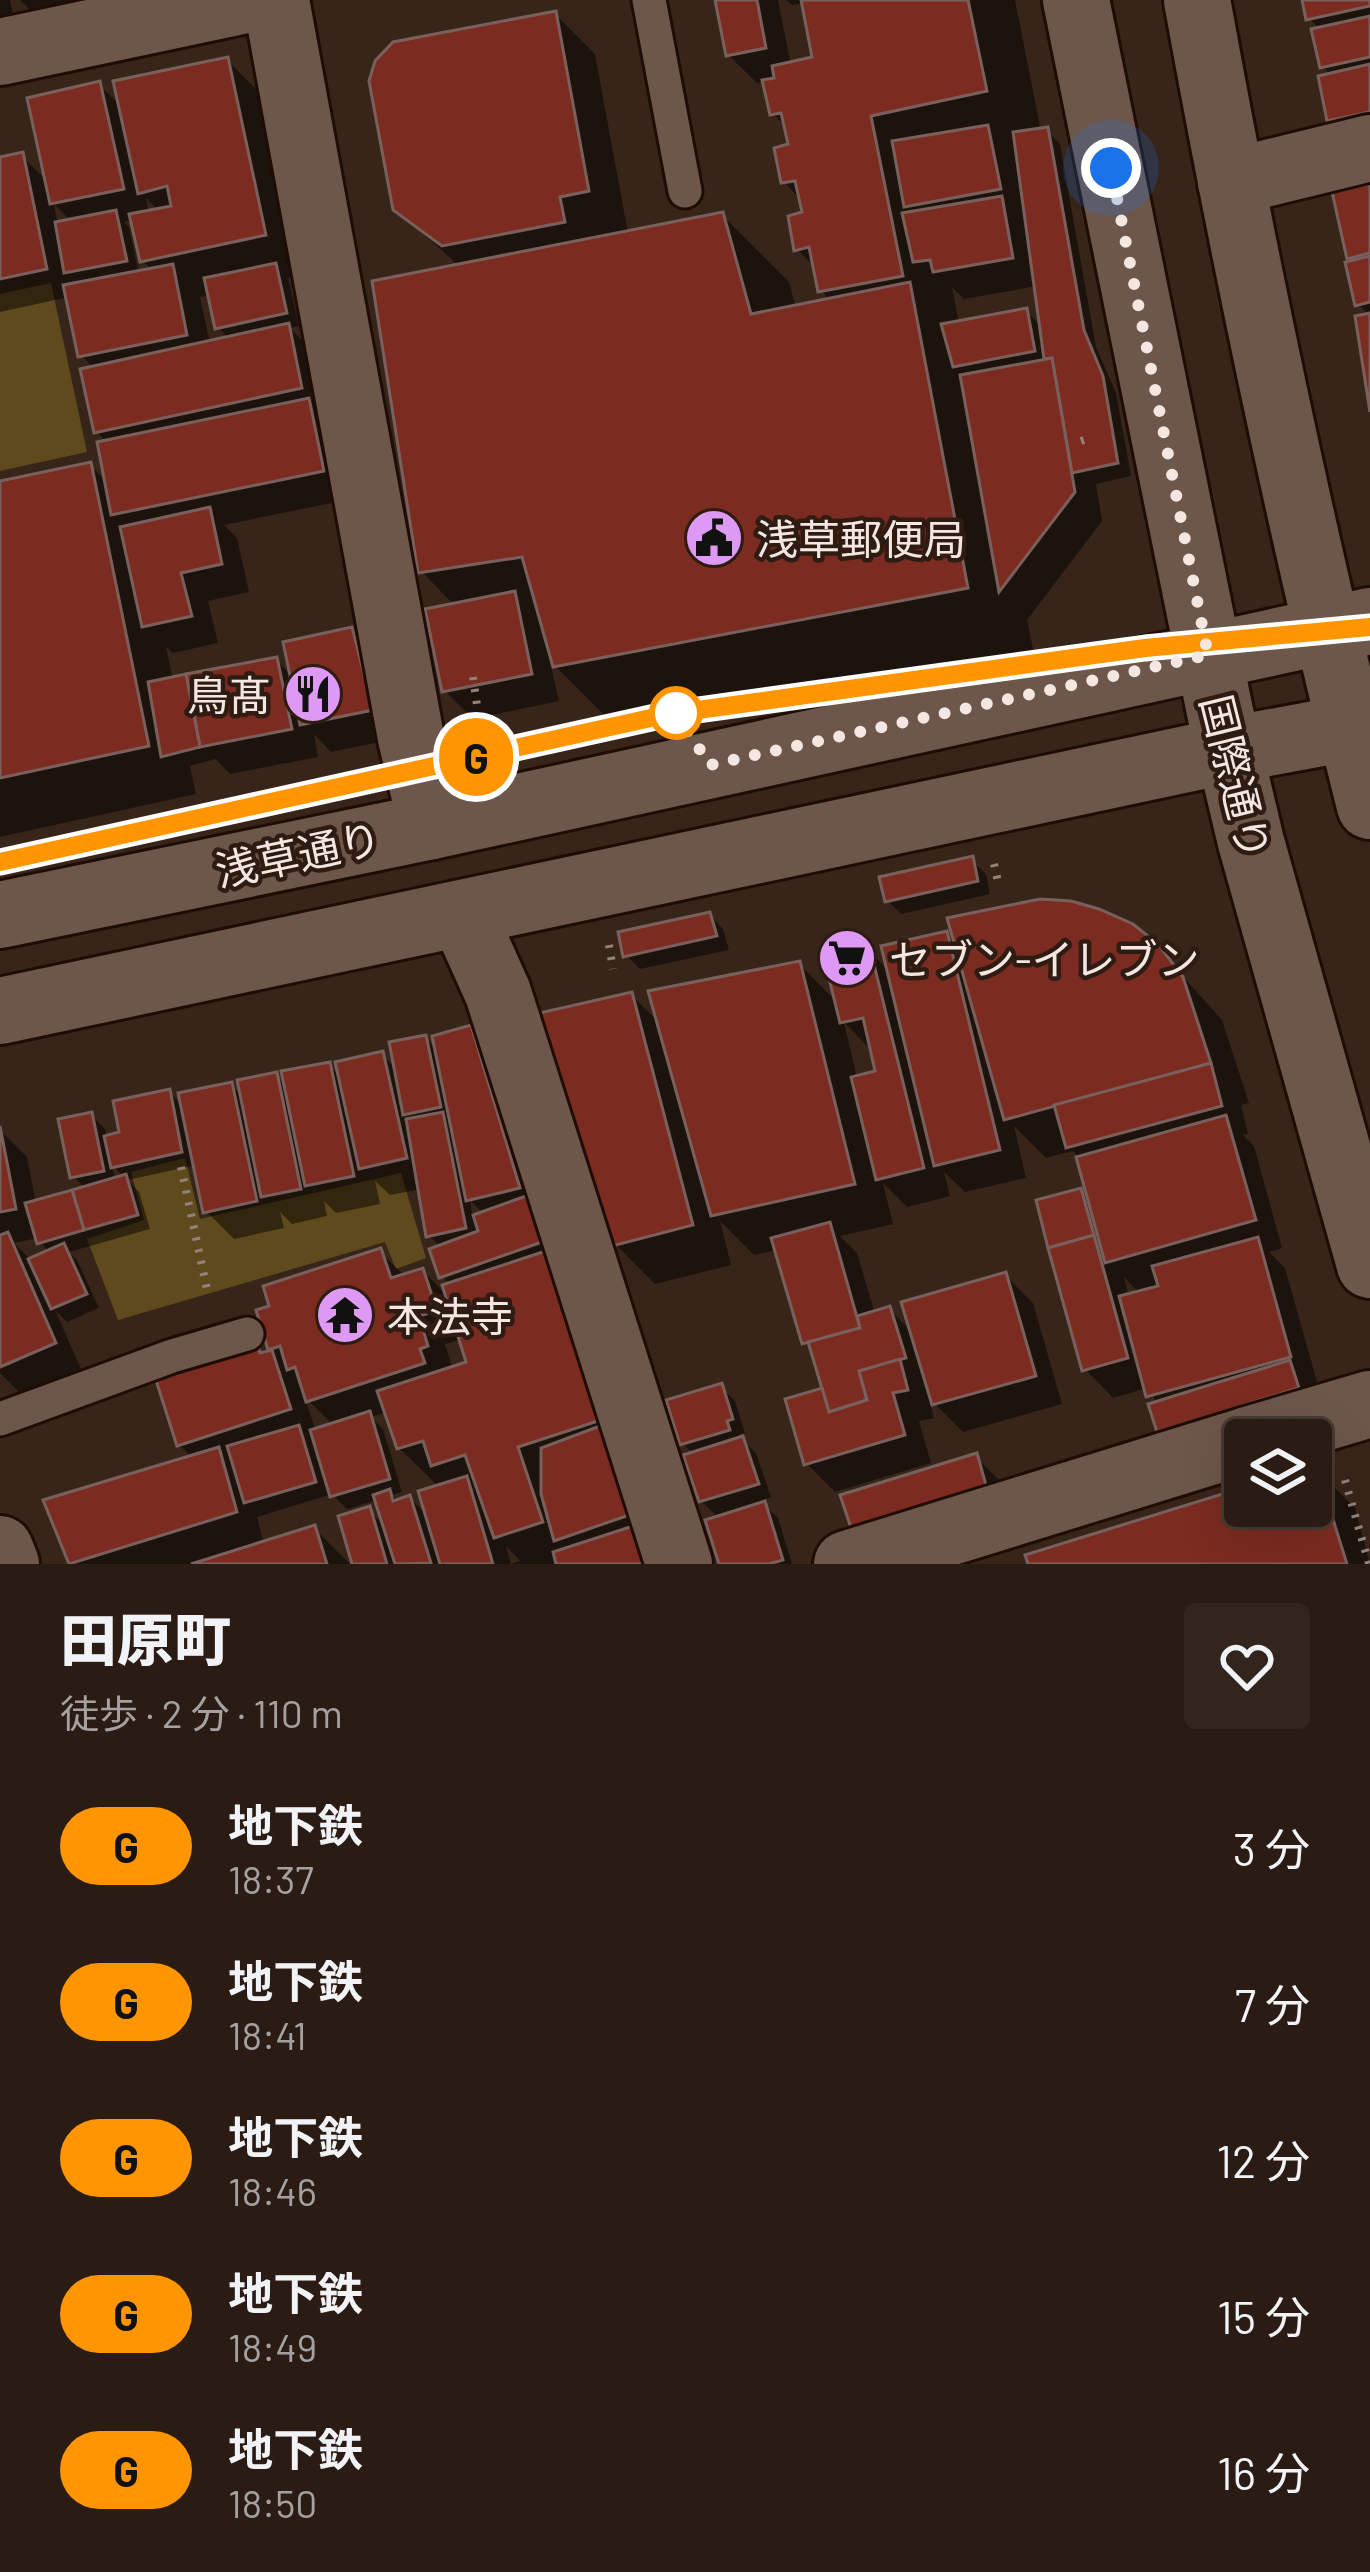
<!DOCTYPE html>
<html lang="ja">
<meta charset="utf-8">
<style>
:root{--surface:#2a1c14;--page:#32251d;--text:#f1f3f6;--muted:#a5a1a0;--line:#463a34}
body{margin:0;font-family:Barlow,"Noto Sans JP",sans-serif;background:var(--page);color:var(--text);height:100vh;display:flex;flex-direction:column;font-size:45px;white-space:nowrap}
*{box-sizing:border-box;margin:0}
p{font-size:39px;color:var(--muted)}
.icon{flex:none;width:66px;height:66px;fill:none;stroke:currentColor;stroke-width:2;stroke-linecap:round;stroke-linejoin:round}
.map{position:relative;height:1564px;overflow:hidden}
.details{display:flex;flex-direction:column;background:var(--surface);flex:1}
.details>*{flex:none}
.badge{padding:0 24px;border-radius:39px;font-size:42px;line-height:78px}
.buttons{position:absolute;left:1224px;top:1419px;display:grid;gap:24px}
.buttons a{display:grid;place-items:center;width:108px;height:108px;border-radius:12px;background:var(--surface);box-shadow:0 12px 48px #0002,0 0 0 3px var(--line);font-size:60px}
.you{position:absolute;width:60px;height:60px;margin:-30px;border:9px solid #fff;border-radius:50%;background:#1a73e8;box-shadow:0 0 0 18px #1a73e833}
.map>.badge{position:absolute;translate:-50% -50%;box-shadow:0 0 0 6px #fff}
.round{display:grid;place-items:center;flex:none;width:126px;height:126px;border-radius:12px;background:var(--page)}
.head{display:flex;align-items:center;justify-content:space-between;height:204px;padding:0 60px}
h1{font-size:57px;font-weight:800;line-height:90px}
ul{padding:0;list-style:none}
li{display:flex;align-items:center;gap:36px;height:156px;padding:0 60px}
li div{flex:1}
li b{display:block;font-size:45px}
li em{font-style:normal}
li .badge{min-width:132px;font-weight:700;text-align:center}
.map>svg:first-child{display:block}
.green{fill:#5e4a1c}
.shadow{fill:#0007;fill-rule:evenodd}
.building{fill:#7b2b20;stroke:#7a605c;stroke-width:3}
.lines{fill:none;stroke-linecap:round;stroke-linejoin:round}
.lane-casing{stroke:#1f0d05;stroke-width:39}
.street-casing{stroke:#1f0d05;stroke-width:72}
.secondary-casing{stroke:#1f0d05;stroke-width:72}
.path{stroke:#928279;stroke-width:8;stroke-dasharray:3 9;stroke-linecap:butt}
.lane{stroke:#6d574b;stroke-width:33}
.street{stroke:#6d574b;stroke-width:66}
.secondary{stroke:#6d574b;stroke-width:66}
.line-casing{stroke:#fff;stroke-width:27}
.line{stroke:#ff9500;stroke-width:18}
.walk{stroke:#f4e6e0;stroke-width:12;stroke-dasharray:0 21.6}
.stop-dot{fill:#fff;stroke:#ff9500;stroke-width:6}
.labels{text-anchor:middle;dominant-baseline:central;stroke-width:9;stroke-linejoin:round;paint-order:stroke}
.poi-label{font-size:42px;fill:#f4e6e0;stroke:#2e1b11;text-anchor:start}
.street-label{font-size:42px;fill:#f4e6e0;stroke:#2e1b11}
</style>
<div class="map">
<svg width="1370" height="1564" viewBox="0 0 1370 1564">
<rect width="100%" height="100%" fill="#38251a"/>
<g class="green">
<path d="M 51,283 L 87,452 L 0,471 L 0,294 Z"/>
<path d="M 185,1158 L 200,1219 L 401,1173 L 426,1258 L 396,1269 L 385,1242 L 118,1320 L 87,1239 L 144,1220 L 131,1172 Z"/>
</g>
<g class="shadow">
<path d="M 0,0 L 10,0 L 16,27 L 0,30 Z"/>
<path d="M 20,0 L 169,0 L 42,22 Z"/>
<path d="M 718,0 L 778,0 L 791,65 L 816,59 L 805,3 L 792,5 L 786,0 L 1015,0 L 1041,131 L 1046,130 L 1060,144 L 1096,347 L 1116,393 L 1131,476 L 1096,484 L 1102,521 L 1027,620 L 1034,654 L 622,733 L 550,661 L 559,701 L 473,719 L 444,690 L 455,606 L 421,571 L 460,267 L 396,209 L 555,14 L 595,54 L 628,233 L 722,215 L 789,282 L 796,308 L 832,301 L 821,291 L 817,269 L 797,249 L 805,215 L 802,201 L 784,182 L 792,147 L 788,129 L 773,114 L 766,81 L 757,83 L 728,55 ZM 1037,286 L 1042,327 L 1026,311 L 959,323 L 952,287 L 964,299 Z"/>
<path d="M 1305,0 L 1370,0 L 1370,145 L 1358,148 L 1330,120 L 1332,76 L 1322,66 L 1320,30 L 1309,18 Z"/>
<path d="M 227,60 L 267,100 L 304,275 L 288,278 L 299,326 L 290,328 L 316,354 L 351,499 L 224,525 L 237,538 L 249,592 L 208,601 L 218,643 L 173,653 L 166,647 L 173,680 L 276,660 L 293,677 L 351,630 L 379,658 L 399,738 L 331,752 L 314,734 L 318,757 L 230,774 L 216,759 L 190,766 L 196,794 L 0,837 L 0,484 L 90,465 L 108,483 L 108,443 L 97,432 L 94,369 L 81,355 L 69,297 L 0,312 L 0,160 L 22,156 L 48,182 L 99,85 L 122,107 ZM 146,198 L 159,211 L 149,213 ZM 54,204 L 72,222 L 58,224 ZM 134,220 L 143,261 L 153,271 L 139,274 L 129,227 L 124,222 ZM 211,295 L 218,327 L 229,339 L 210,343 L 200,297 Z"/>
<path d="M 1370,187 L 1370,316 L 1358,304 L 1355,263 L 1350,257 Z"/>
<path d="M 972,860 L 986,874 L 990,894 L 901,914 L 887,900 Z"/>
<path d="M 710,915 L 723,929 L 729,950 L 640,969 L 626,955 Z"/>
<path d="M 946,934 L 957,945 L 1156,946 L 1222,1020 L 1249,1103 L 1241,1105 L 1248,1134 L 1243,1135 L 1254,1146 L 1282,1248 L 1269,1252 L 1285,1268 L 1318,1385 L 1306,1388 L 1311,1402 L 1173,1444 L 1159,1430 L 1158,1404 L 1147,1388 L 1113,1398 L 1085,1369 L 1080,1191 L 1091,1202 L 1079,1157 L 1073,1151 L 1046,1158 L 1014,1126 L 1026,1178 L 965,1192 L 944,1172 L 950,1196 L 907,1207 L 883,1183 L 893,1224 L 840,1236 L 857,1253 L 875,1314 L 889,1309 L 914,1334 L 1005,1275 L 1033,1303 L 1062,1404 L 963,1432 L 929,1398 L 934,1418 L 919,1421 L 931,1463 L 835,1492 L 807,1464 L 825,1390 L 814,1352 L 805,1342 L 777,1250 L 754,1255 L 720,1221 L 731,1265 L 655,1284 L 615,1244 L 631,995 L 660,1023 L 799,964 L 838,1003 L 869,951 L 890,972 ZM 844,1022 L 871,1050 L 879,1073 L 857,1078 ZM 1124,1277 L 1140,1294 L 1129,1297 Z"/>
<path d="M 471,1028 L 499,1056 L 666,1564 L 355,1564 L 369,1510 L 386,1527 L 377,1500 L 347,1509 L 332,1494 L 257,1517 L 264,1544 L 314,1528 L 350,1564 L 73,1564 L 193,1458 L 179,1445 L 256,1345 L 265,1355 L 275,1352 L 271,1348 L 380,1252 L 405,1276 L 423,1271 L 449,1297 L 451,1285 L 442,1276 L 441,1248 L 429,1235 L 421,1189 L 390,1195 L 375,1181 L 380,1204 L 336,1213 L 324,1201 L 327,1216 L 292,1224 L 280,1212 L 284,1228 L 234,1239 L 206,1211 L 196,1165 L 128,1180 L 139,1192 L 150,1229 L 69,1252 L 77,1260 L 99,1308 L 67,1322 L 55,1310 L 82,1371 L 23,1396 L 0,1373 L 0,1130 L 27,1157 L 36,1203 L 86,1189 L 73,1176 L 91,1115 L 105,1129 L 107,1139 L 123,1135 L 169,1092 L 184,1107 L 231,1085 L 244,1098 L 276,1076 L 288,1087 L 329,1065 L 341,1078 L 382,1055 L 398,1070 L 425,1038 L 439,1052 ZM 112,1165 L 125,1178 L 115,1181 ZM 470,1200 L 484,1214 L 473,1218 ZM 38,1238 L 49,1253 L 32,1261 L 14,1243 ZM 462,1339 L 470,1364 L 453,1369 L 445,1344 ZM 304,1396 L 334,1426 L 316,1431 ZM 387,1412 L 399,1448 L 439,1487 L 430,1518 L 410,1498 L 399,1502 L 392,1495 L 402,1492 L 383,1429 L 371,1417 ZM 506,1546 L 520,1561 L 511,1564 Z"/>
<path d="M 721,1387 L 735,1401 L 745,1433 L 738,1435 L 756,1453 L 771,1497 L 760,1501 L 778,1518 L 792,1564 L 723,1564 L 719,1518 L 701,1501 L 694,1455 L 683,1443 Z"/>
<path d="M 976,1457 L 1004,1485 L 856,1535 Z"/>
<path d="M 1315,1468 L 1355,1508 L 1370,1564 L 1031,1564 L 1245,1490 L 1245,1506 L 1311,1506 L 1311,1469 Z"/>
</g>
<g class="building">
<path d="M 715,0 L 757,0 L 766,48 L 726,56 Z"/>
<path d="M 801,0 L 968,0 L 987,91 L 871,116 L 903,276 L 818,292 L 809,247 L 794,251 L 788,216 L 802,212 L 795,181 L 781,183 L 774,148 L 788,144 L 781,113 L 770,115 L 762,80 L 774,78 L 772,66 L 812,57 Z"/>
<path d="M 1302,0 L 1370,0 L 1370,6 L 1306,20 Z"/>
<path d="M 556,11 L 589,191 L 560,197 L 565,222 L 442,246 L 393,210 L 369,81 L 375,61 L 393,42 Z"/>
<path d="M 1370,16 L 1370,57 L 1320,68 L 1311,29 Z"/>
<path d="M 228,57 L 266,235 L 140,262 L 129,214 L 171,206 L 167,186 L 138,194 L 113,81 Z"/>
<path d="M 1370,64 L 1370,112 L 1327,121 L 1318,76 Z"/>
<path d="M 100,81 L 124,189 L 50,204 L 27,98 Z"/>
<path d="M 988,125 L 1001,189 L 904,207 L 892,141 Z"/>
<path d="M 1048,127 L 1084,330 L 1103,376 L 1118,463 L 1072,473 L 1052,358 L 1044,359 L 1013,132 Z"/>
<path d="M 23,152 L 47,269 L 0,279 L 0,157 Z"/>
<path d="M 1370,184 L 1370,253 L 1347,259 L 1332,192 Z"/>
<path d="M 1002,196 L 1013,258 L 933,272 L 930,260 L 913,262 L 902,213 Z"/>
<path d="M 116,210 L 127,261 L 64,273 L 55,222 Z"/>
<path d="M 723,212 L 751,314 L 910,282 L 968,588 L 553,667 L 522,557 L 418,573 L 372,281 Z"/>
<path d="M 1370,256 L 1370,302 L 1355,306 L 1345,262 Z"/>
<path d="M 276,263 L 287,313 L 215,329 L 204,278 Z"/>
<path d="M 173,264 L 187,335 L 78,357 L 63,285 Z"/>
<path d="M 1027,308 L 1035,351 L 953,367 L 941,324 Z"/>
<path d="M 1370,313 L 1370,412 L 1355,316 Z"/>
<path d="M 289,323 L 302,388 L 94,433 L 80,369 Z"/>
<path d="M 1052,358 L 1075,492 L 999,592 L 960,375 Z"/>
<path d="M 309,398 L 324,471 L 111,515 L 97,442 Z"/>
<path d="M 91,462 L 149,746 L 0,778 L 0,481 Z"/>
<path d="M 210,507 L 222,564 L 181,573 L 192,616 L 142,627 L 120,527 Z"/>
<path d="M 515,591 L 532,674 L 442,692 L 425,609 Z"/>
<path d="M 352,627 L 373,710 L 300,725 L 283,642 Z"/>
<path d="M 277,657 L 292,729 L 200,747 L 186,674 Z"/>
<path d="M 186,674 L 200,747 L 161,757 L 148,682 Z"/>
<path d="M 973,856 L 978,881 L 885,902 L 879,877 Z"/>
<path d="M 1040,899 L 1071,901 L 1099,909 L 1133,924 L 1158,944 L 1183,977 L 1211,1063 L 1004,1120 L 947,918 Z"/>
<path d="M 710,912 L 717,936 L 623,957 L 618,932 Z"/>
<path d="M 947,931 L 1000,1150 L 934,1166 L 881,946 Z"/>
<path d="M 870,948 L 924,1168 L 876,1180 L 851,1077 L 875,1071 L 863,1018 L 840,1023 L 824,958 Z"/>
<path d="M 800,961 L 855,1184 L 711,1216 L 648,991 Z"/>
<path d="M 632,992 L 693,1225 L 612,1246 L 535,1014 Z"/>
<path d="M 471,1025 L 520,1188 L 466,1201 L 432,1036 Z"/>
<path d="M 426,1035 L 441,1107 L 403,1115 L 389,1042 Z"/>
<path d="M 383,1051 L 407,1158 L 359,1169 L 335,1062 Z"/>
<path d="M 330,1062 L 354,1176 L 305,1186 L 281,1071 Z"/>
<path d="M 1211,1063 L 1222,1106 L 1066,1148 L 1054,1105 Z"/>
<path d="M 277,1072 L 301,1189 L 261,1197 L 237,1080 Z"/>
<path d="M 232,1082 L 257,1201 L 203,1213 L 178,1093 Z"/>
<path d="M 170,1089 L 182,1152 L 111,1168 L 104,1136 L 119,1132 L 113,1101 Z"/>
<path d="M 92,1112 L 104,1171 L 70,1178 L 58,1119 Z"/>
<path d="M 443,1112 L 466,1228 L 426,1237 L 406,1119 Z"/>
<path d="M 1226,1115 L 1256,1220 L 1105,1263 L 1076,1157 Z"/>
<path d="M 0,1126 L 16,1209 L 0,1212 Z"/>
<path d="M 126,1174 L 138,1215 L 84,1230 L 72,1190 Z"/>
<path d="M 1081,1188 L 1094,1235 L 1048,1248 L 1036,1200 Z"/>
<path d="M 72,1190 L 84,1230 L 37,1244 L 25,1203 Z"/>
<path d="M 526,1196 L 542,1242 L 439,1278 L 429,1249 L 478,1231 L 473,1215 Z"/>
<path d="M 830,1222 L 860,1328 L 802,1344 L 771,1238 Z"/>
<path d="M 8,1232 L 56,1343 L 0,1367 L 0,1235 Z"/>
<path d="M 1094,1235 L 1128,1358 L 1082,1371 L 1048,1248 Z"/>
<path d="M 1258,1237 L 1291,1357 L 1146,1397 L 1119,1296 L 1158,1286 L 1152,1266 Z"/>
<path d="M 64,1243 L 87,1294 L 51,1309 L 28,1259 Z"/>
<path d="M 381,1248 L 391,1278 L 423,1268 L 437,1311 L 419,1316 L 428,1346 L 420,1349 L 425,1363 L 306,1402 L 295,1367 L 287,1370 L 280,1346 L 268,1350 L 256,1310 L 269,1306 L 263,1286 Z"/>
<path d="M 546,1251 L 601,1420 L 518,1447 L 543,1522 L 494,1538 L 465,1455 L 431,1466 L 423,1441 L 397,1449 L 377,1391 L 466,1362 L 442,1285 Z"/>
<path d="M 1006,1272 L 1036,1376 L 932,1405 L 901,1302 Z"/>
<path d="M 890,1306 L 906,1358 L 859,1371 L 867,1400 L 829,1412 L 808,1342 L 860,1328 L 857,1316 Z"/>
<path d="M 257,1342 L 260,1353 L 272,1350 L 291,1409 L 177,1446 L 154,1374 Z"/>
<path d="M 900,1359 L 908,1390 L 893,1393 L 905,1435 L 804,1465 L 785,1399 L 822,1388 L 829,1412 L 867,1400 L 859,1371 Z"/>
<path d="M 1290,1360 L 1299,1388 L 1157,1432 L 1148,1404 Z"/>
<path d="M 722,1383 L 733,1419 L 727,1421 L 730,1430 L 680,1445 L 666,1400 Z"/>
<path d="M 370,1411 L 390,1479 L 330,1497 L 310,1430 Z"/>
<path d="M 299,1425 L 316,1482 L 244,1503 L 227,1446 Z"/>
<path d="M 600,1426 L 632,1514 L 554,1541 L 541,1494 L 541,1448 Z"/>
<path d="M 743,1436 L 759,1484 L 699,1502 L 683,1455 Z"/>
<path d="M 219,1447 L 237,1512 L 69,1564 L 43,1500 Z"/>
<path d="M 977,1453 L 989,1496 L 854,1537 L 840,1495 Z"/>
<path d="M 1316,1465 L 1347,1564 L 1028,1564 L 1025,1555 L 1245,1487 L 1245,1506 L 1311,1506 L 1311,1466 Z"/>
<path d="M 467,1476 L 493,1564 L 440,1564 L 418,1491 Z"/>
<path d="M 390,1489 L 393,1501 L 410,1495 L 431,1563 L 395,1564 L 373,1495 Z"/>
<path d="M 765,1501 L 783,1560 L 769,1564 L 719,1564 L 705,1520 Z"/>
<path d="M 370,1506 L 387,1564 L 352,1564 L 338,1516 Z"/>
<path d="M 315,1525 L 327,1564 L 191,1564 Z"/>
<path d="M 636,1525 L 649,1564 L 556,1564 L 553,1552 Z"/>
</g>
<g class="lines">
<g class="lane-casing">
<g id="lane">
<path d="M 649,0 L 685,191"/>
<path d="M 0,1419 L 172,1356 L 247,1334"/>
</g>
</g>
<g class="street-casing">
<g id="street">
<path d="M 276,0 L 411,738 L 432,826"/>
<path d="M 0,52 L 246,0"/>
<path d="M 1231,182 L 1370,148"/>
<path d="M 463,915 L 498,993 L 679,1564"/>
<path d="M 1248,1440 L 1370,1404"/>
<path d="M 847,1564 L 1245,1441"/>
</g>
</g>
<g class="secondary-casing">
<g id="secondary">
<path d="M 1076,0 L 1220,712 L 1251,842 L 1370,1265"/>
<path d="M 1197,0 C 1246,270 1303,540 1370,806"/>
<path d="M 0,915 L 432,826 L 1370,621"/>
<path d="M 0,1011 L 1229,750 L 1370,724"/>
<path d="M 0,1549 L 6,1564"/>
</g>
</g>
<g class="path">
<path d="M 1081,441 L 1090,438"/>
<path d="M 473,677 L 477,705"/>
<path d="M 994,864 L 999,886"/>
<path d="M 609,945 L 613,969"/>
<path d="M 181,1167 L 208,1294"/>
<path d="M 1345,1480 L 1369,1564"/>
</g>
<use href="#lane" class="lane"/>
<use href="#street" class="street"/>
<use href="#secondary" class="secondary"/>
</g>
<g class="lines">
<g class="line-casing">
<path id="line" d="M 0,862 L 669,714 L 1145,648 L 1370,627"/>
</g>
<use href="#line" class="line"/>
<path class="walk" d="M 676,713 L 710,765 L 1208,655 L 1111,168"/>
</g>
<defs>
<g id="civic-disc" transform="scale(3)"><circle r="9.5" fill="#dd99f4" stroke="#2e1b11"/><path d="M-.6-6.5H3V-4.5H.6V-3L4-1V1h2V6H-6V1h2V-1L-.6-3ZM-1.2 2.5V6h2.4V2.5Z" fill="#111"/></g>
<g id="restaurant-disc" transform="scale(3)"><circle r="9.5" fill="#dd99f4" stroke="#2e1b11"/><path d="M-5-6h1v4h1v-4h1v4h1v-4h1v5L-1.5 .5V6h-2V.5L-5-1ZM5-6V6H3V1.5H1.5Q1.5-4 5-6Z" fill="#111"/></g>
<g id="supermarket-disc" transform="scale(3)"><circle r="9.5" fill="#dd99f4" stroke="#2e1b11"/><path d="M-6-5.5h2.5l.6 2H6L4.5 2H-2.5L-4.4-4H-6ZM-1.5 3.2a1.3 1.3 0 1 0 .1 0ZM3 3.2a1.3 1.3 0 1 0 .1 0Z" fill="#111"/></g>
<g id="temple-disc" transform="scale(3)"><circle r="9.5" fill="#dd99f4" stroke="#2e1b11"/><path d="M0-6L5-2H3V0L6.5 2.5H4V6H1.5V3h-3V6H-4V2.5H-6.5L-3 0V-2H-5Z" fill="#111"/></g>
</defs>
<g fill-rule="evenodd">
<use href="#civic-disc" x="714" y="538"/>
<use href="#restaurant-disc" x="313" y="694"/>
<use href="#supermarket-disc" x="847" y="958"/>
<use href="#temple-disc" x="345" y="1315"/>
</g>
<circle class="stop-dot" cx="676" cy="713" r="24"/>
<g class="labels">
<g class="poi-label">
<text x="756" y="538">浅草郵便局</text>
<text x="271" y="694" text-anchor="end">鳥髙</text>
<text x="889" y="958">セブン-イレブン</text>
<text x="387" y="1315">本法寺</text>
</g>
<g class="street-label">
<text transform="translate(1237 777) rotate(76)">国際通り</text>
<text transform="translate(298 853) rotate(-12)">浅草通り</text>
</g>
</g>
</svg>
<div class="buttons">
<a><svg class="icon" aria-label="layers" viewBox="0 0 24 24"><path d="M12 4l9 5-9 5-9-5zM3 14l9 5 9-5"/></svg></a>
</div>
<div class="you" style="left:1111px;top:168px"></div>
<b class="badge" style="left:476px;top:757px;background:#ff9500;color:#111">G</b>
</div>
<section class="details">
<div class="head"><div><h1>田原町</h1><p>徒歩 · 2 分 · 110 m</p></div><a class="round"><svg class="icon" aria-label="heart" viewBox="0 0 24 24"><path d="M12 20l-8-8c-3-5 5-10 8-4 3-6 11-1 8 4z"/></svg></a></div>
<ul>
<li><span class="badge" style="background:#ff9500;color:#111">G</span><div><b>地下鉄</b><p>18:37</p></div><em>3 分</em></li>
<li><span class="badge" style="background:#ff9500;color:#111">G</span><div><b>地下鉄</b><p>18:41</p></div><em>7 分</em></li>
<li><span class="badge" style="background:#ff9500;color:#111">G</span><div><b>地下鉄</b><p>18:46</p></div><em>12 分</em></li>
<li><span class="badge" style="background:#ff9500;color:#111">G</span><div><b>地下鉄</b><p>18:49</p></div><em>15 分</em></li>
<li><span class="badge" style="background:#ff9500;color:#111">G</span><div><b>地下鉄</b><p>18:50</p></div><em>16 分</em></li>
</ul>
</section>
